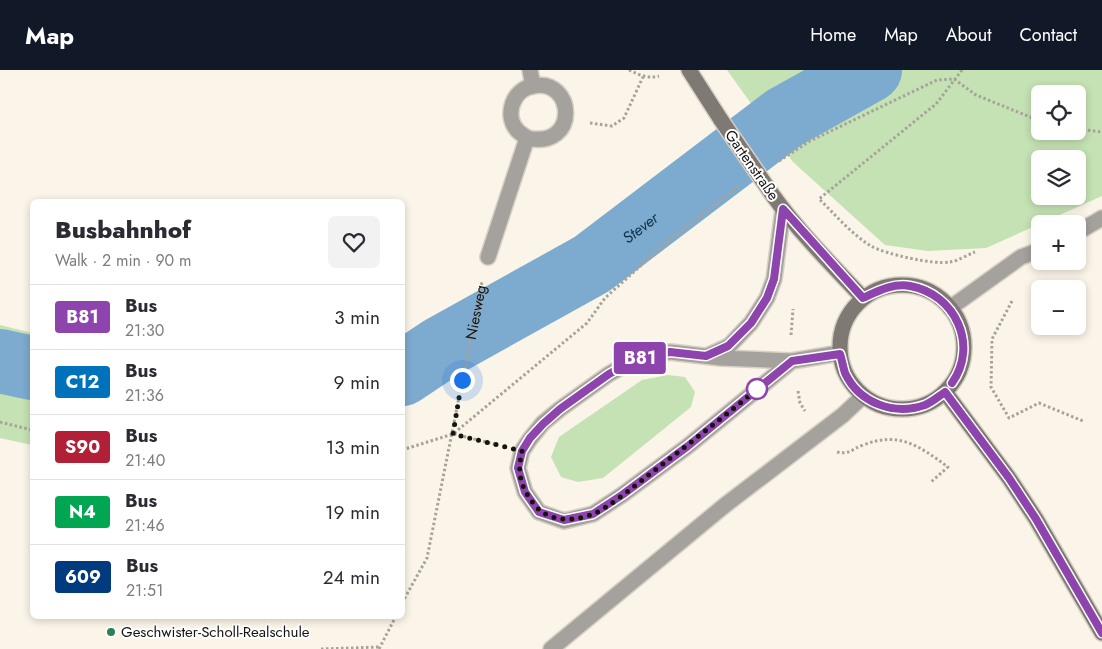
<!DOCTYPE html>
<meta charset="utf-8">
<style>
:root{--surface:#fff;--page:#f2f2f3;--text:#2b2b33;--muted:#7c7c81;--line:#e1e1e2;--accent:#111827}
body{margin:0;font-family:Jost,sans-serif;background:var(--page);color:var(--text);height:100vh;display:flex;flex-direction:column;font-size:19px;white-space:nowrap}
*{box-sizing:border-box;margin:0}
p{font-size:16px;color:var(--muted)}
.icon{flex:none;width:28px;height:28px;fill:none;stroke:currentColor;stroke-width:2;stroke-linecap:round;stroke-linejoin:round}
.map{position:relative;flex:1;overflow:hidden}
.side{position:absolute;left:30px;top:129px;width:375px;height:420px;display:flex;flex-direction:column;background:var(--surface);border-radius:8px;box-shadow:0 2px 8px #0003}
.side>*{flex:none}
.badge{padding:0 10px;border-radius:4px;font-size:18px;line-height:32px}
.buttons{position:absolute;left:1031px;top:15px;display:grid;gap:10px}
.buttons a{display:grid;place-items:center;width:55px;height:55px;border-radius:8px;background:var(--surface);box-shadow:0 2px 8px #0003;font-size:25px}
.you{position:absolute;width:25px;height:25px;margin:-12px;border:4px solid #fff;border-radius:50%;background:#1a73e8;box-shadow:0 0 0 8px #1a73e833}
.map>.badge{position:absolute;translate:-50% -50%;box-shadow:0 0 0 2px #fff}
.round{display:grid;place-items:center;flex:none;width:52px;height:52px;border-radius:8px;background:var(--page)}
.head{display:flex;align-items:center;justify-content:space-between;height:85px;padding:0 25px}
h1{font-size:24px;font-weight:800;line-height:38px}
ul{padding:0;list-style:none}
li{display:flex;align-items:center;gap:15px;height:65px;padding:0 25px;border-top:1px solid var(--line)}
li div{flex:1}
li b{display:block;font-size:19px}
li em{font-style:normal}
li .badge{min-width:55px;font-weight:700;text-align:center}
header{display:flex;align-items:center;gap:30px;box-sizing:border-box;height:70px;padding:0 25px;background:var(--accent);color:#fff}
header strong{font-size:24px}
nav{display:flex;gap:28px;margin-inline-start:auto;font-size:18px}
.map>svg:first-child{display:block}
.green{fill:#c4e2b3;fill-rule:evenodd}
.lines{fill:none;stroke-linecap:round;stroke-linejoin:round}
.river{stroke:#7daacf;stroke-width:64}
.lane-casing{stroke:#d7d0c5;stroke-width:18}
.street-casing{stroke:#d7d0c5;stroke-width:18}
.secondary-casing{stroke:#d7d0c5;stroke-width:18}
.path{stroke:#a8a39a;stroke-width:3;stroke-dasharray:2.5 2.5;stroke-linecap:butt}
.lane{stroke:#a5a19d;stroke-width:15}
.street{stroke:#a5a19d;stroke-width:15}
.secondary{stroke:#7f7973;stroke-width:15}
.secondary-bridge-casing{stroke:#d7d0c5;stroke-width:18;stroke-linecap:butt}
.secondary-bridge{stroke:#7f7973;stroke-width:15}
.line-casing{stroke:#fff;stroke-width:11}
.line{stroke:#8e44ad;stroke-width:8}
.walk{stroke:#171410;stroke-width:5;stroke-dasharray:0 9}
.stop-dot{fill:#fff;stroke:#8e44ad;stroke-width:2.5}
.poi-dot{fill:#2c8053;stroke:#fff;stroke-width:2}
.labels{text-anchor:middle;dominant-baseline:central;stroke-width:4;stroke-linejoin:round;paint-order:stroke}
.street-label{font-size:15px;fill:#171410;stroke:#fff}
.poi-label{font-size:15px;fill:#171410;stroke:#fff;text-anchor:start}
.water-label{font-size:16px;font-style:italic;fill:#0f334c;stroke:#fff}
</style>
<header>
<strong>Map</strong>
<nav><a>Home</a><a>Map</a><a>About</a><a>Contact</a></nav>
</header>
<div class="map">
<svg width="1102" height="579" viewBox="0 0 1102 579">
<rect width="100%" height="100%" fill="#fbf4e8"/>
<g class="green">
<path d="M 727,0 L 1102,0 L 1102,126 L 986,178 L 928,181 L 885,175 L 793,92 ZM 1040,24 L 1078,24 L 1078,61 L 1040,61 ZM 1040,89 L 1078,89 L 1078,126 L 1040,126 Z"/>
<path d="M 0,255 L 32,263 L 32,375 L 0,368 Z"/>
<path d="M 668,305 L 685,307 L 695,322 L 691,337 L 603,408 L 578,412 L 561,407 L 551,387 L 559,367 L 642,310 Z"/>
</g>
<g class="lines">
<g class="river">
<path d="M 0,291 L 32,298"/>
<path id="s1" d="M 402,304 L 441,278 L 592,194 L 784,48 L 870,0"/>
</g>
<g class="lane-casing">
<g id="lane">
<path d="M 707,286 L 729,276 L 751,253 L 767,228 L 774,209 L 783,139"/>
<path d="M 792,291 L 688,376 L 622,425 L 593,444 L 564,451 L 539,442 L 525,422 L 518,398 L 522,381 L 530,369 L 543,353 L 560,339 L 609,304 L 636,289 L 670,282 L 721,288 L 792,291 L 840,283"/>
</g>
</g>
<g class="street-casing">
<g id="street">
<path d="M 527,68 C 580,80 575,7 533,16"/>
<path d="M 1078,162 L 1102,148"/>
<path d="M 488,187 L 527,68 C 524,65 519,63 517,60 C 504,45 513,19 533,16 L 530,0"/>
<path d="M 950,238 L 1021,187 L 1040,180"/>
<path d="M 551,579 L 724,436 L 843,345 L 863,326"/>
</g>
</g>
<g class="secondary-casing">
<g id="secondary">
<path d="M 689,0 L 721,50"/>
<path d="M 774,127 C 800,163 833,196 863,228"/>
<circle cx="902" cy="277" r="62"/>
<path d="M 945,322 L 1009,408 L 1036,449 L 1102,563"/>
</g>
</g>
<g class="path">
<path d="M 629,0 C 639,5 648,9 659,6"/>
<path d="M 962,0 L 936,34 L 819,129 C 835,144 851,164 871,176 C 885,184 933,195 950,192 C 958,191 967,185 975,182"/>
<path d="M 590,53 L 612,56 L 624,48 L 643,7"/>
<path d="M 1078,59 L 1102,62"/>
<path d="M 779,91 L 810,71 L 937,10 L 954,9 L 976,25 L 1040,51"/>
<path d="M 1012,231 L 992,269 L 991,317 L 1009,348 L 1039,333 L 1083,351"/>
<path d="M 791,265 L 793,239"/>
<path d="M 798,321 L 800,333 L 805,341"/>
<path d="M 0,352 L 32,360"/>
<path d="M 454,364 L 498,375"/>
<path d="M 402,380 L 453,364 L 587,253 L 605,228 L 668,171 L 738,117"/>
<path d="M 837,382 C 849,385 852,379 863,375 C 900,361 919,376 948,397 L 931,412"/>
<path id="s2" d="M 402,533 L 427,488 L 482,212"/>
<path d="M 321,579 L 379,577"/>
<path d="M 379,579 L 396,546"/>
</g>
<use href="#lane" class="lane"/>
<use href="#street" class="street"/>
<use href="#secondary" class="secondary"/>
<g class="secondary-bridge-casing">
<path id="secondary-bridge" d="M 721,50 L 774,127"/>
</g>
<use href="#secondary-bridge" class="secondary-bridge"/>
</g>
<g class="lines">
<g class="line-casing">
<path id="line" d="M 952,313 C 979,275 955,224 910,216 C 893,213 878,221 863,228 L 783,139 L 774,209 L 767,228 L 751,253 L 728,276 L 706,286 L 670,282 L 636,289 L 609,304 L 560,339 L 543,354 L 530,368 L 522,381 L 518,398 L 525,422 L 539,442 L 564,450 L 593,444 L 622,425 L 688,376 L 792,291 L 840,284 C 842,290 843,297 845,303 C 859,333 894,346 925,335 C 932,332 939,326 945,322 L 1009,408 L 1036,449 L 1102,563"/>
</g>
<use href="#line" class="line"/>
<path class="walk" d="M 462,310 L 453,364 L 522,381 C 517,404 520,416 534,434 C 547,452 573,452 593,444 C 608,438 632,418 646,407 C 684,378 722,348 760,317 L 757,319"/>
</g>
<circle class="stop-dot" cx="757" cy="319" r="10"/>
<circle class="poi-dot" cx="111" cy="562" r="5"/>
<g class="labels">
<g class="street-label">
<text transform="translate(752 95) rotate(55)">Gartenstraße</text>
<text stroke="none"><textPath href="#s2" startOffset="302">Niesweg</textPath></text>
</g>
<g class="poi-label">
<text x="121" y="562">Geschwister-Scholl-Realschule</text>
</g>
<g class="water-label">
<text stroke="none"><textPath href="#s1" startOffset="280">Stever</textPath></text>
</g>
</g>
</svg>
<div class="buttons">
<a><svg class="icon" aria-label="locate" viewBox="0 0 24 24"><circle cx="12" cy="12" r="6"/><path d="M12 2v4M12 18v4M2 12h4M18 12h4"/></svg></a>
<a><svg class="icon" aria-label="layers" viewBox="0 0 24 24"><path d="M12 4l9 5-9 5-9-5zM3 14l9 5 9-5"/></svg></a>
<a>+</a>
<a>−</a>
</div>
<div class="you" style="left:462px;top:310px"></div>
<b class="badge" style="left:640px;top:288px;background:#8e44ad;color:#fff">B81</b>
<section class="side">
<div class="head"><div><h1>Busbahnhof</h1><p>Walk · 2 min · 90 m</p></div><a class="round"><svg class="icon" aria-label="heart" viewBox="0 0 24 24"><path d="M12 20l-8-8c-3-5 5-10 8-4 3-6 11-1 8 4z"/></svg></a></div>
<ul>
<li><span class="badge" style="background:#8e44ad;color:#fff">B81</span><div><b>Bus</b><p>21:30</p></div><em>3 min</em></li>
<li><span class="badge" style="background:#0072bc;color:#fff">C12</span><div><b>Bus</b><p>21:36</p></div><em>9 min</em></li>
<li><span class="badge" style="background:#b22037;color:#fff">S90</span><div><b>Bus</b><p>21:40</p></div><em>13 min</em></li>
<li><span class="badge" style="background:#00a651;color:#fff">N4</span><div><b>Bus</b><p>21:46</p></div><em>19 min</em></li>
<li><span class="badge" style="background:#003b80;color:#fff">609</span><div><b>Bus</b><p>21:51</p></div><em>24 min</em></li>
</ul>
</section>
</div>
